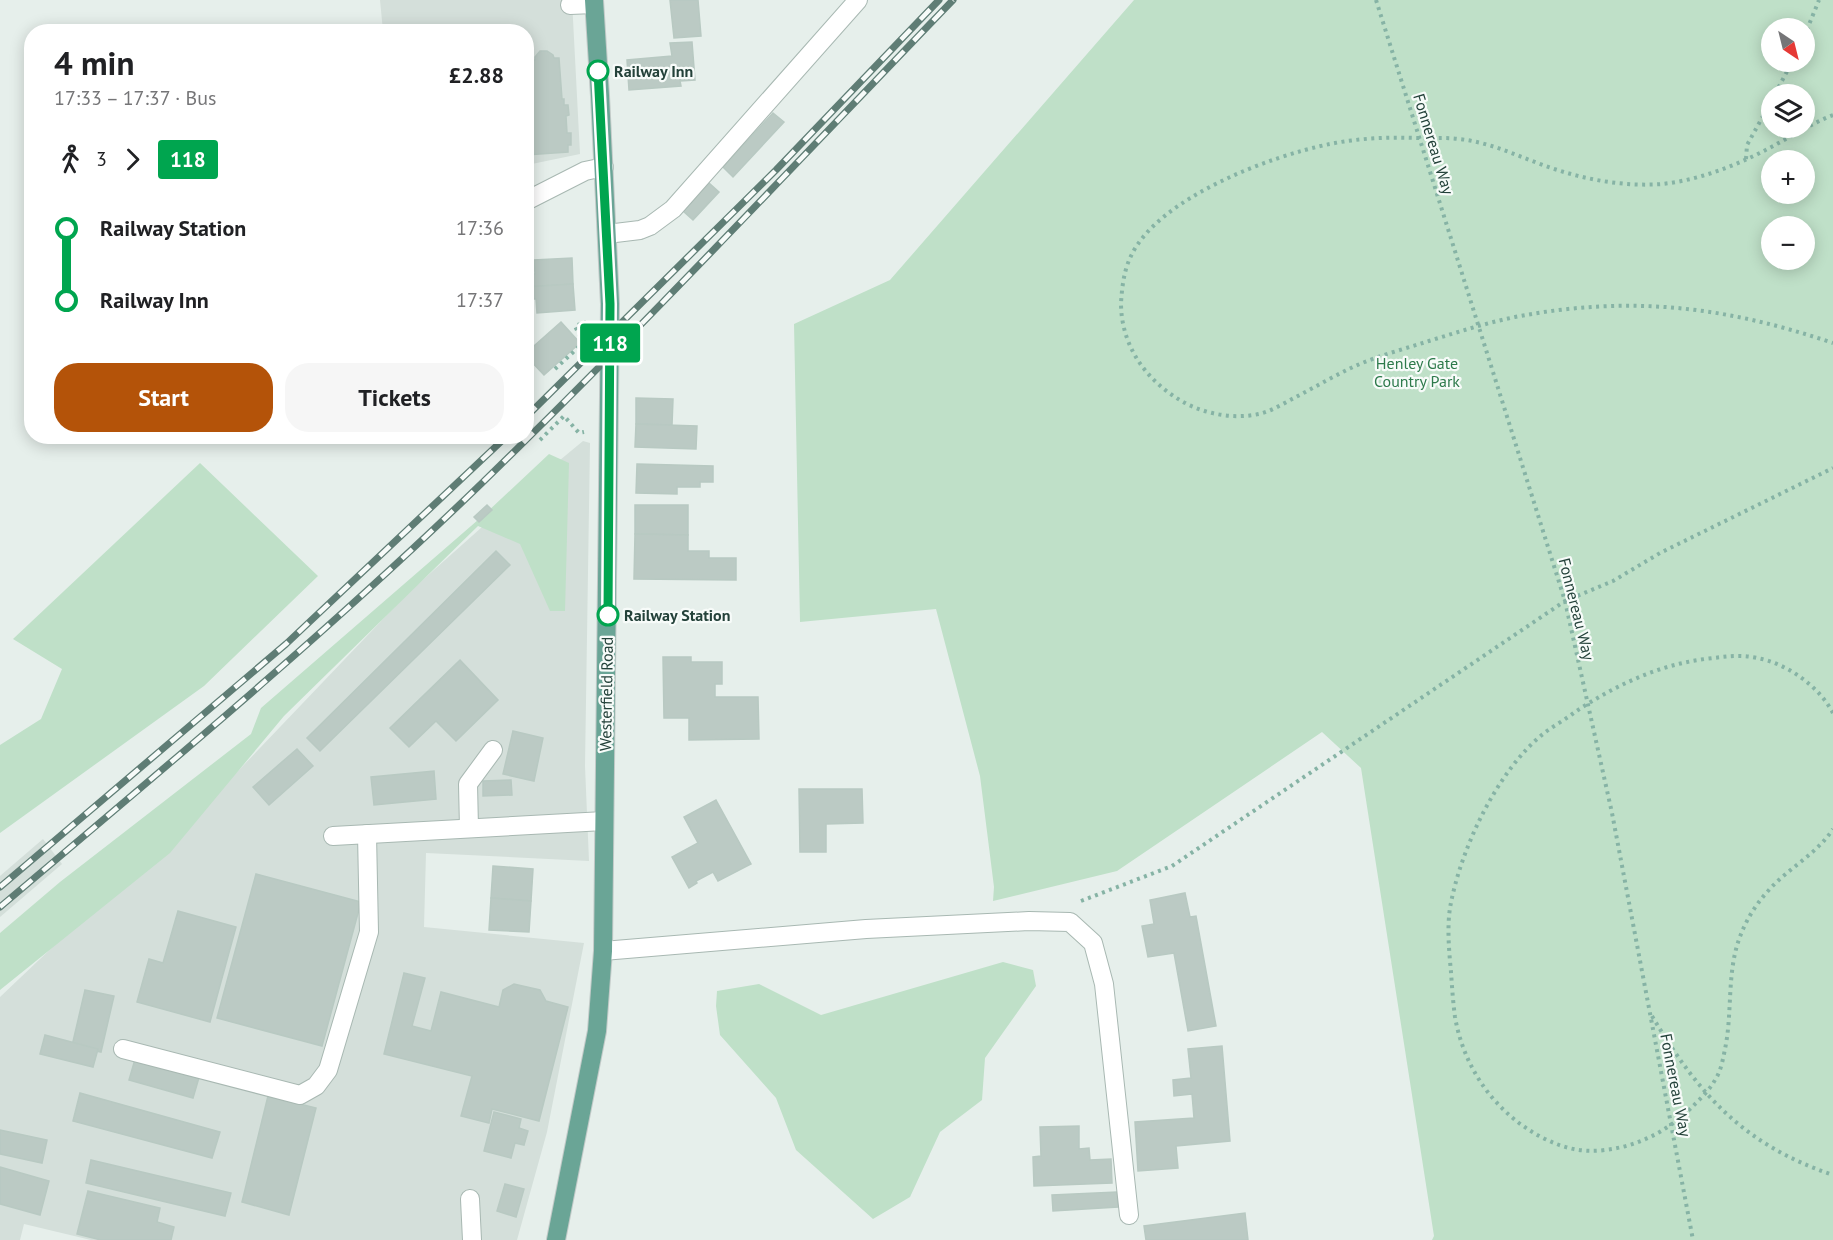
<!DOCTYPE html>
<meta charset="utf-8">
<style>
:root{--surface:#fff;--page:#f6f6f6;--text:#202124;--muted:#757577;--accent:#b45309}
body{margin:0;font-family:"PT Sans",sans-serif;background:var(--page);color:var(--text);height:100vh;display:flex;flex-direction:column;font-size:22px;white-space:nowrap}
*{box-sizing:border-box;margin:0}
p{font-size:20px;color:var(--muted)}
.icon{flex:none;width:33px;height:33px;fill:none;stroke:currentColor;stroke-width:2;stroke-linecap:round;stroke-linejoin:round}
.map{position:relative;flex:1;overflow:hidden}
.details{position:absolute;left:24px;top:24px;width:510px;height:420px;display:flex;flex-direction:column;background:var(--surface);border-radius:24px;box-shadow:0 3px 15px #0003}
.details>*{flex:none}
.badge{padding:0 12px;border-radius:4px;font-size:21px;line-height:39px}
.needle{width:39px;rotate:145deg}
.fabs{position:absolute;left:1761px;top:18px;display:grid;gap:12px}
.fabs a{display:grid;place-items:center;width:54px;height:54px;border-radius:50%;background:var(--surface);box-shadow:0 3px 15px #0003;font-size:30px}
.map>.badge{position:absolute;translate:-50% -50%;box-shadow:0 0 0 3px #fff}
.legs{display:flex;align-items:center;gap:9px;height:66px;padding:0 30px;font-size:20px}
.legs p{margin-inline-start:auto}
.overview{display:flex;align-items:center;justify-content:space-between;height:102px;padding:0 30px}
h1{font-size:33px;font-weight:700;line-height:45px}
.button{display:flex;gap:12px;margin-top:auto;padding:12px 30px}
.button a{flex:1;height:69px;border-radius:24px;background:var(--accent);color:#fff;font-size:24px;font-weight:700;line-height:69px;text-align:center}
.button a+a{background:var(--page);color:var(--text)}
ul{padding:0 30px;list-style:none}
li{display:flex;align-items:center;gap:21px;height:72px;font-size:22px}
li i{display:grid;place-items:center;width:9px;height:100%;margin:0 8px;background:currentColor}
li i::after{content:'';width:15px;height:15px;margin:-8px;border:4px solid;border-radius:50%;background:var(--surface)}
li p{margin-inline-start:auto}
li:first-child i{background:linear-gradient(#0000 50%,currentColor 0)}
li:last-child i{background:linear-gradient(currentColor 50%,#0000 0)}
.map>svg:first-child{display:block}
.built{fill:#d4dfda}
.green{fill:#bfe0c8;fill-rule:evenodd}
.building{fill:#bbcac4;stroke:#b8c9c2;stroke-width:1.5}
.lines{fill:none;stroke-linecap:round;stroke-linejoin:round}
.minor-casing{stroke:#a8b8b2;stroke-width:20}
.major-casing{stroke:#c2cac8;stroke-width:20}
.path{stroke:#86b3a5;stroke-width:4;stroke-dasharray:3 4.5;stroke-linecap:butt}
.minor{stroke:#fff;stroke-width:18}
.major{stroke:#6aa596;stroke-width:18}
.rail-casing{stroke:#5f7d75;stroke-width:7}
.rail{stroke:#f7fbf9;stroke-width:4.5;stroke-dasharray:14;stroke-linecap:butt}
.line-1-casing{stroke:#fff;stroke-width:14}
.line-1{stroke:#00a54f;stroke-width:9}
.stop-1-dot{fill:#fff;stroke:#00a54f;stroke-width:3}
.labels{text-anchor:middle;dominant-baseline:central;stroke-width:4.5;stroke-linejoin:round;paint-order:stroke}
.stop-label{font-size:16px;font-weight:bold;fill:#24423a;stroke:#f7fbf9;text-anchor:start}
.street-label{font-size:16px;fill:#24423a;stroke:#f7fbf9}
.park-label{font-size:16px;fill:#2d7a4b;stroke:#f7fbf9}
</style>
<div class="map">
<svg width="1833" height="1240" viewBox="0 0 1833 1240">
<rect width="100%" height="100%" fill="#e6efeb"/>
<g class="built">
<path d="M 380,0 L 572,0 L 580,154 L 527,165 L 526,32 L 383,31 Z"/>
<path d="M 583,441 L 590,443 L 585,766 L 589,861 L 426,853 L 424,927 L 584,943 L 547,1132 L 517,1240 L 91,1240 L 24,1224 L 20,1240 L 0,1240 L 0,997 L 239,770 L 407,594 L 519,494 Z"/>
<path d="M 43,839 L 62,864 L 0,917 L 0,876 Z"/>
</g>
<g class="green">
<path d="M 1134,0 L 1833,0 L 1833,1240 L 1432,1240 L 1434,1236 L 1361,768 L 1322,732 L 1117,871 L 993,901 L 994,887 L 980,776 L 936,609 L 800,622 L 794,324 L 890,280 ZM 1772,28 L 1804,28 L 1804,62 L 1772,62 ZM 1772,94 L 1804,94 L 1804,128 L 1772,128 ZM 1804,160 L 1804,194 L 1772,194 L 1772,160 ZM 1772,226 L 1804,226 L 1804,260 L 1772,260 Z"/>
<path d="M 549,454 L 569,463 L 565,611 L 550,611 L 520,544 L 478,526 L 284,716 L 170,853 L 0,990 L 0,933 L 60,882 L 251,734 L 261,708 L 486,513 Z"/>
<path d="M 200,463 L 318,576 L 204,686 L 0,833 L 0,745 L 41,719 L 62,669 L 13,639 Z"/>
<path d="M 1003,962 L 1033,970 L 1036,986 L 985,1058 L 982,1100 L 940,1132 L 910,1197 L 873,1219 L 796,1150 L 776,1098 L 720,1035 L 716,1006 L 717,991 L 759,984 L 821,1015 Z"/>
</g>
<g class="building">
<path d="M 670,0 L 698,0 L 701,36 L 674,38 Z"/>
<path d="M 692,42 L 695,80 L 680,81 L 681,86 L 629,90 L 627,60 L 672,56 L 670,43 Z"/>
<path d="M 530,46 L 531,60 L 535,60 L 535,57 L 540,51 L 547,51 L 553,55 L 554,58 L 559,58 L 562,99 L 564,99 L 564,105 L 568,105 L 569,115 L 566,116 L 567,133 L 571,133 L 571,145 L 568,145 L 568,152 L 526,155 L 526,47 Z"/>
<path d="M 773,113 L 784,122 L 733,177 L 723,167 Z"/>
<path d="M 709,183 L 719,192 L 693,220 L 683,211 Z"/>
<path d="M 572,258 L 573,284 L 526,287 L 526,274 L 535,274 L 534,260 Z"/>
<path d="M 573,284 L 575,310 L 537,313 L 536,299 L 526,299 L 526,287 Z"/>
<path d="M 561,322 L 580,343 L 544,375 L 526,356 L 526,353 Z"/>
<path d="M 636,398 L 673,399 L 672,425 L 636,424 Z"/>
<path d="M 636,424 L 697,426 L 696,449 L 635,447 Z"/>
<path d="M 637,464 L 713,466 L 713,482 L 700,482 L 700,487 L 677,487 L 677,494 L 636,493 Z"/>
<path d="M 487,505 L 492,510 L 479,522 L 474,517 Z"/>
<path d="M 635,505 L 688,505 L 688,535 L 635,534 Z"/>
<path d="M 635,534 L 688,535 L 688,551 L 709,551 L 709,558 L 736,558 L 736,580 L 634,579 Z"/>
<path d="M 496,551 L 510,565 L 320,751 L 307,738 Z"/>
<path d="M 663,657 L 691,657 L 691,662 L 722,662 L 722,684 L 715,684 L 715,697 L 758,697 L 759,739 L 689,740 L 689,718 L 664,718 Z"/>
<path d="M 460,660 L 498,700 L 456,741 L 436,721 L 409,747 L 390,728 Z"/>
<path d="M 513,731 L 543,738 L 534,781 L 503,774 Z"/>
<path d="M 297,749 L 313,766 L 269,805 L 253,787 Z"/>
<path d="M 434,771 L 436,799 L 374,805 L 371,777 Z"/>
<path d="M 511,780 L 512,795 L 483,796 L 483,781 Z"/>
<path d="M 799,789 L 862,789 L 863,823 L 826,824 L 826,852 L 800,852 Z"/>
<path d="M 716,800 L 751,864 L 718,881 L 713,872 L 696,881 L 697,883 L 689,888 L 672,857 L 698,843 L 684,817 Z"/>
<path d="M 493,866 L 533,869 L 531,901 L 491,898 Z"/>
<path d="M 256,874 L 361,902 L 322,1046 L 217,1018 Z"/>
<path d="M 1185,893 L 1190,917 L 1196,916 L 1216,1026 L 1188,1031 L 1174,953 L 1148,957 L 1142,926 L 1154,924 L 1150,900 Z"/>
<path d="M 491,898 L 531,901 L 529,932 L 489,930 Z"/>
<path d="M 178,911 L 236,927 L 210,1022 L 137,1002 L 149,959 L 163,963 Z"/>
<path d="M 404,973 L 425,978 L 412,1026 L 431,1031 L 441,992 L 499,1007 L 503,990 L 514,984 L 540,990 L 546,1001 L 568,1007 L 539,1121 L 492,1109 L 489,1123 L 461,1116 L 472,1076 L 384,1054 Z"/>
<path d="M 85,990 L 114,996 L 101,1052 L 72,1046 Z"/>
<path d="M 45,1035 L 98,1049 L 93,1067 L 40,1054 Z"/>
<path d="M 1222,1046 L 1230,1141 L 1176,1146 L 1178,1168 L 1138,1171 L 1135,1122 L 1194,1118 L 1192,1094 L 1174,1096 L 1173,1080 L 1191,1078 L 1188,1049 Z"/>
<path d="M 136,1056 L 200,1074 L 193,1098 L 129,1080 Z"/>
<path d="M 80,1093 L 220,1132 L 212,1158 L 73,1121 Z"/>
<path d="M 268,1096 L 316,1108 L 289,1215 L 242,1202 Z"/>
<path d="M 494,1112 L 521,1119 L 519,1128 L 528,1131 L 524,1145 L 515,1143 L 511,1158 L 484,1151 Z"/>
<path d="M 1079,1126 L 1079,1149 L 1089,1148 L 1090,1160 L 1111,1159 L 1112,1183 L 1034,1186 L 1033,1157 L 1041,1156 L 1040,1127 Z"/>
<path d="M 0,1130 L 47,1140 L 42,1163 L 0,1154 Z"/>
<path d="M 91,1160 L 231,1193 L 225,1216 L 86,1183 Z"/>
<path d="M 0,1167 L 49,1181 L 40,1215 L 0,1204 Z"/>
<path d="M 505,1184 L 524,1189 L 516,1217 L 497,1211 Z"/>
<path d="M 88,1191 L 160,1208 L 157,1222 L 174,1227 L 171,1240 L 101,1240 L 77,1234 Z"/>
<path d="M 1117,1192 L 1118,1207 L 1053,1211 L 1052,1195 Z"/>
<path d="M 1245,1213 L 1248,1240 L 1146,1240 L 1144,1226 Z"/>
</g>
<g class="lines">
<g class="minor-casing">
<g id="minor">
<path d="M 570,5 L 594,4"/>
<path d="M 526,201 L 585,171 L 604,167"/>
<path d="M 607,234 L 640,230 L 650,226 L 673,209 L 858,0"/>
<path d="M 469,828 L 468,784 L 493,750"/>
<path d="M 333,836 L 604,821"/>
<path d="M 603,951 L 866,929 L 1029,921 L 1070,922 L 1093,943 L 1104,984 L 1129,1215"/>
<path d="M 123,1049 L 300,1095 L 316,1086 L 328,1070 L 369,932 L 367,834"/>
<path d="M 470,1199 L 472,1240"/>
</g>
</g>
<g class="major-casing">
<path id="major" d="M 556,1240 L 597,1031 L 603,951 L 610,304 L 600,96 L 594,0"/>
</g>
<g class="path">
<path d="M 1376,0 L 1565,601 L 1612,813 L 1693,1240"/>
<path d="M 1804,37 L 1819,0"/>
<path d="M 1775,94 L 1792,62"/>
<path d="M 1833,115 C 1803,127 1777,146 1747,159 C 1721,171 1691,181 1662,184 C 1622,187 1581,179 1543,165 C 1515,155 1489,142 1459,139 C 1445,137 1432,139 1418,138 C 1389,137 1359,138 1330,144 C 1270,156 1158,198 1131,256 C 1124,270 1122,287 1121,303 C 1121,348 1149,385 1189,405 C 1211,415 1235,419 1259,414 C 1272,411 1284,403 1296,397 C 1315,387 1334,376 1353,367 C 1377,356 1404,349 1429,341 C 1458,332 1486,323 1515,317 C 1629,295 1724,306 1833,343"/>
<path d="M 1746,159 L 1747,145 L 1772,100"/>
<path d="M 555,369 L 583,343 L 575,326 L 586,322"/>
<path d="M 540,440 L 564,416 L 579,433 L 584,432"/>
<path d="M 1833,713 C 1819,686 1786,663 1757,658 C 1739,654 1723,657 1705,659 C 1658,665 1614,686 1575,712 C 1565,720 1553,726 1543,734 C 1497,771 1460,850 1450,908 C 1447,928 1449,951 1451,972 C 1452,987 1453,1002 1455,1017 C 1464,1069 1496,1114 1543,1138 C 1563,1148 1582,1153 1605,1150 C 1638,1146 1666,1132 1690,1109 C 1699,1100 1709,1091 1715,1080 C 1721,1071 1723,1059 1725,1049 C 1733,1011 1726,971 1741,934 C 1747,919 1756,904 1768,891 C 1788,868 1816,855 1833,829"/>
<path d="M 1081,901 L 1172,866 L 1565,601 L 1613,581 L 1660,553 L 1833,468"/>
<path d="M 1652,1016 C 1699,1095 1744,1145 1833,1175"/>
</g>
<use href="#minor" class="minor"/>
<use href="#major" class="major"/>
<g class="rail-casing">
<g id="rail">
<path d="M 526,417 L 776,170 L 939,0"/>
<path d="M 0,887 L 286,644 L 507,436"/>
<path d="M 0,907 C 163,769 328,632 482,483 C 643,327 797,162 953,0"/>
</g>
</g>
<use href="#rail" class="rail"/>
</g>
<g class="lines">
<g class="line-1-casing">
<path id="line-1" d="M 598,71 L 610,304 L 608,615"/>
</g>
<use href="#line-1" class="line-1"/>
</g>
<g class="stop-1-dot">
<circle cx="598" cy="71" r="10"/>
<circle cx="608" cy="615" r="10"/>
</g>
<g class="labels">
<g class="stop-label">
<text x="614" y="71">Railway Inn</text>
<text x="624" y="615">Railway Station</text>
</g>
<g class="street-label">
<text transform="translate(1434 144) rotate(73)">Fonnereau Way</text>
<text transform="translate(1577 609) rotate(76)">Fonnereau Way</text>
<text transform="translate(606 694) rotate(-89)">Westerfield Road</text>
<text transform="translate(1676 1085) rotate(79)">Fonnereau Way</text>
</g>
<g class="park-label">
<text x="1417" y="363">Henley Gate<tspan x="1417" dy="18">Country Park</tspan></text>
</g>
</g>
</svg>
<div class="fabs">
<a><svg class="needle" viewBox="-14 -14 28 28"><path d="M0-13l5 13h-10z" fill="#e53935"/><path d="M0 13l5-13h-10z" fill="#757577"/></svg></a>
<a><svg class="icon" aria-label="layers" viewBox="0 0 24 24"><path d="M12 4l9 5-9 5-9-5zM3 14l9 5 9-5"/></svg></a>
<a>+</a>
<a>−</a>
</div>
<b class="badge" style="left:610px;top:343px;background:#00a54f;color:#fff">118</b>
<section class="details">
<div class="overview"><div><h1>4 min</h1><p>17:33 – 17:37 · Bus</p></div><b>£2.88</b></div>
<div class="legs"><svg class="icon" aria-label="walk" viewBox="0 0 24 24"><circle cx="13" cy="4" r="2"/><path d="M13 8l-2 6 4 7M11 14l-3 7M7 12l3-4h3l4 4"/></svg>3<svg class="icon" aria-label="forward" viewBox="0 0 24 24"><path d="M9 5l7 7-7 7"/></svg><b class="badge" style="background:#00a54f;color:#fff">118</b></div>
<ul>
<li><i style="color:#00a54f"></i><b>Railway Station</b><p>17:36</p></li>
<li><i style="color:#00a54f"></i><b>Railway Inn</b><p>17:37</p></li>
</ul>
<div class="button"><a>Start</a><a>Tickets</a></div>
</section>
</div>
